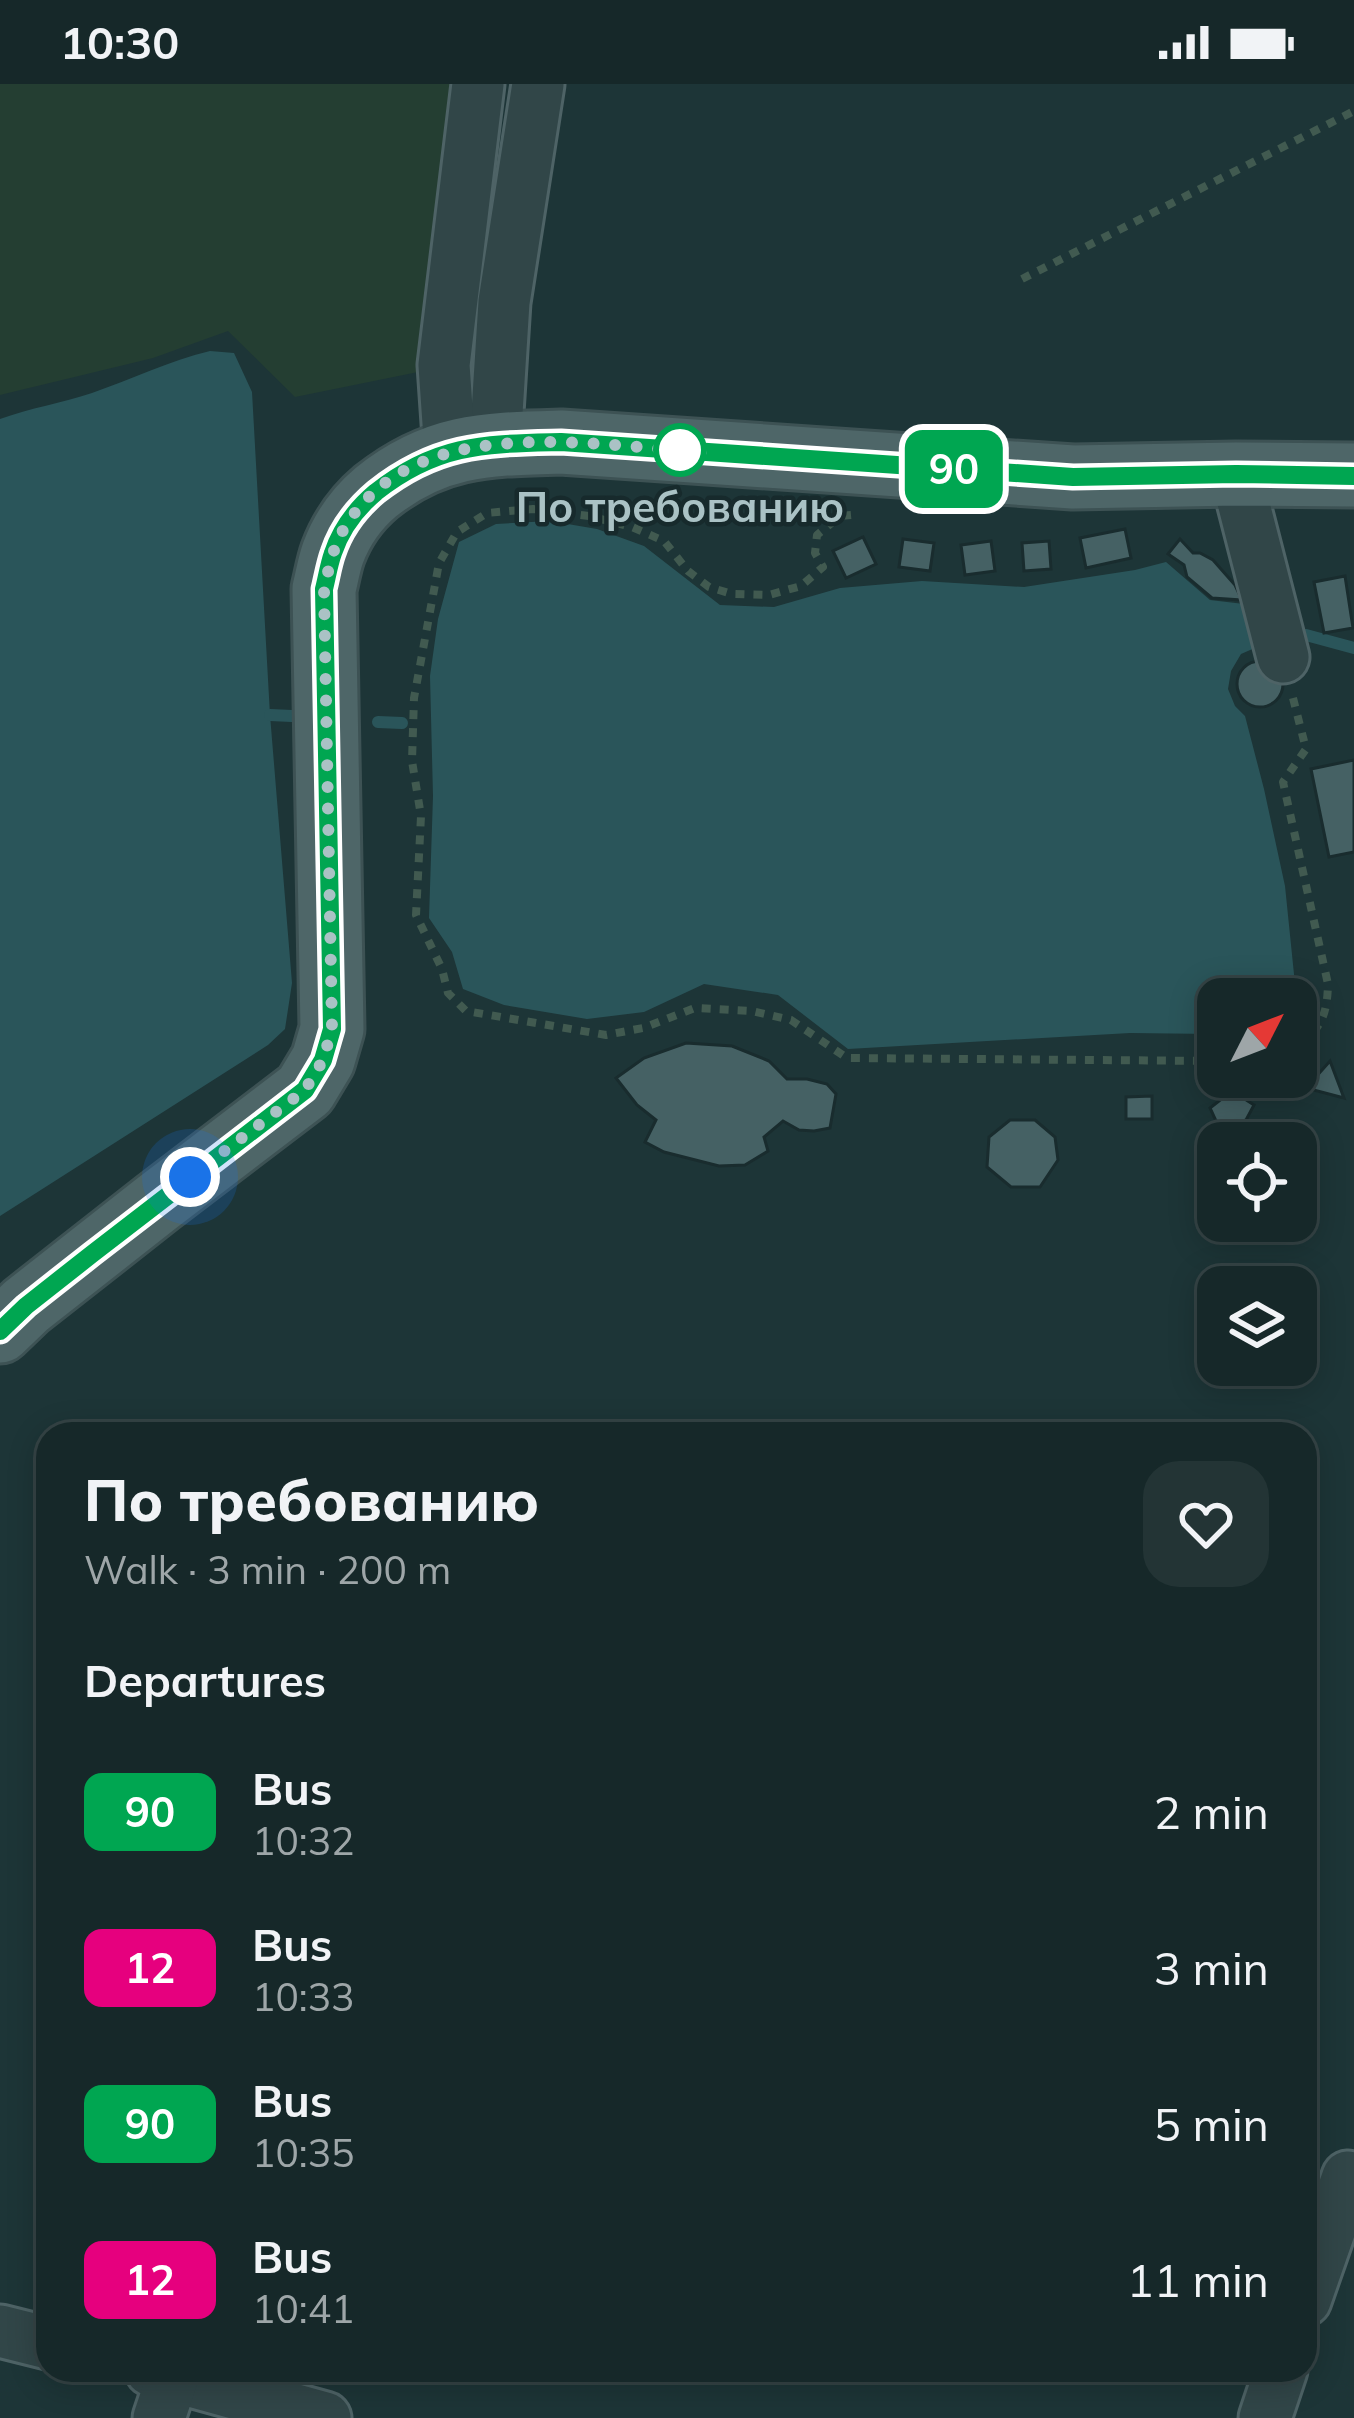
<!DOCTYPE html>
<meta charset="utf-8">
<style>
:root{--surface:#162829;--page:#233435;--text:#f1f3f6;--muted:#9ea6a8;--line:#354446}
body{margin:0;font-family:Mulish,sans-serif;background:var(--page);color:var(--text);height:100vh;display:flex;flex-direction:column;font-size:45px;white-space:nowrap}
*{box-sizing:border-box;margin:0}
p{font-size:39px;color:var(--muted)}
.icon{flex:none;width:66px;height:66px;fill:none;stroke:currentColor;stroke-width:2;stroke-linecap:round;stroke-linejoin:round}
.map{position:relative;flex:1;overflow:hidden}
.side{position:absolute;left:36px;top:1338px;width:1281px;height:960px;display:flex;flex-direction:column;background:var(--surface);border-radius:36px;box-shadow:0 6px 30px #0003,0 0 0 3px var(--line)}
.side>*{flex:none}
.badge{padding:0 24px;border-radius:18px;font-size:42px;line-height:78px}
.needle{width:78px;rotate:48deg}
.tools{position:absolute;left:1197px;top:894px;display:grid;gap:24px}
.tools a{display:grid;place-items:center;width:120px;height:120px;border-radius:24px;background:var(--surface);box-shadow:0 6px 30px #0003,0 0 0 3px var(--line);font-size:60px}
.you{position:absolute;width:60px;height:60px;margin:-30px;border:9px solid #fff;border-radius:50%;background:#1a73e8;box-shadow:0 0 0 18px #1a73e833}
.map>.badge{position:absolute;translate:-50% -50%;box-shadow:0 0 0 6px #fff}
h2{padding:0 48px;font-size:45px;line-height:108px}
.round{display:grid;place-items:center;flex:none;width:126px;height:126px;border-radius:36px;background:var(--page)}
.head{display:flex;align-items:center;justify-content:space-between;height:204px;padding:0 48px}
h1{font-size:57px;font-weight:800;line-height:90px}
ul{padding:0;list-style:none}
li{display:flex;align-items:center;gap:36px;height:156px;padding:0 48px}
li div{flex:1}
li b{display:block;font-size:45px}
li em{font-style:normal}
li .badge{min-width:132px;font-weight:700;text-align:center}
.status{display:flex;justify-content:space-between;align-items:center;height:84px;padding:0 60px;background:var(--surface);direction:ltr}
.status svg{height:33px;fill:currentColor}
.map>svg:first-child{display:block}
.green{fill:#243e32}
.water{fill:#2a555a}
.lines{fill:none;stroke-linecap:round;stroke-linejoin:round}
.stream{stroke:#2a555a;stroke-width:12}
.building{fill:#456164;stroke:#192c2e;stroke-width:3}
.minor-casing{stroke:#4e6366;stroke-width:57}
.major-casing{stroke:#3d5254;stroke-width:69}
.path{stroke:#415a50;stroke-width:8;stroke-dasharray:9 9;stroke-linecap:butt}
.minor{stroke:#314648;stroke-width:51}
.major{stroke:#4e6668;stroke-width:63}
.line-casing{stroke:#fff;stroke-width:27}
.line{stroke:#00a651;stroke-width:18}
.walk{stroke:#aac2c5;stroke-width:12;stroke-dasharray:0 21.6}
.stop-dot{fill:#fff;stroke:#00a651;stroke-width:6}
.labels{text-anchor:middle;dominant-baseline:central;stroke-width:9;stroke-linejoin:round;paint-order:stroke}
.stop-label{font-size:42px;font-weight:bold;fill:#aac2c5;stroke:#172a2c}
</style>
<div class="status"><b>10:30</b><svg viewBox="0 0 49 12"><path d="M0 12V9h3v3zM5 12V6h3v6zM10 12V3h3v9zM15 12V0h3v12zM26 1h20v11H26zM47 4h2v5h-2z"/></svg></div>
<div class="map">
<svg width="1354" height="2334" viewBox="0 0 1354 2334">
<rect width="100%" height="100%" fill="#1d3537"/>
<path class="green" d="M 0,0 L 458,0 L 423,287 L 295,313 L 228,247 L 153,274 L 0,311 Z"/>
<g class="water">
<path d="M 210,267 L 234,269 L 252,308 L 270,631 L 292,899 L 285,945 L 268,961 L 0,1132 L 0,335 C 30,324 62,319 92,309 C 132,295 169,277 210,267 Z"/>
<path d="M 550,437 L 597,445 L 644,462 L 720,521 L 774,523 L 840,504 L 922,497 L 1024,503 L 1135,486 L 1166,478 L 1210,516 L 1244,520 L 1257,563 L 1241,570 L 1231,587 L 1228,605 L 1235,622 L 1245,632 L 1264,705 L 1285,802 L 1295,900 L 1286,915 L 1218,915 L 1218,949 L 1213,950 L 1130,949 L 848,965 L 778,911 L 704,900 L 644,928 L 587,935 L 504,921 L 463,905 L 452,868 L 429,834 L 433,712 L 430,592 L 438,535 L 459,458 L 496,440 Z"/>
</g>
<g class="lines">
<g class="stream">
<path d="M 1306,551 L 1354,564"/>
<path d="M 270,631 L 292,632"/>
<path d="M 378,638 L 402,639"/>
</g>
</g>
<g class="building">
<path d="M 1125,445 L 1131,474 L 1086,484 L 1080,454 Z"/>
<path d="M 863,453 L 876,480 L 846,494 L 833,467 Z"/>
<path d="M 903,455 L 934,459 L 930,487 L 899,483 Z"/>
<path d="M 1180,455 L 1193,469 L 1200,469 L 1213,476 L 1235,501 L 1242,516 L 1212,514 L 1187,493 L 1184,481 L 1168,470 Z"/>
<path d="M 991,457 L 995,487 L 965,491 L 961,461 Z"/>
<path d="M 1049,457 L 1051,485 L 1024,487 L 1022,459 Z"/>
<path d="M 1345,492 L 1353,544 L 1324,549 L 1314,498 Z"/>
<circle cx="1260" cy="600" r="23"/>
<path d="M 1354,676 L 1354,768 L 1329,773 L 1311,685 Z"/>
<path d="M 686,959 L 732,962 L 769,977 L 787,995 L 807,995 L 827,1000 L 836,1010 L 830,1044 L 814,1047 L 799,1046 L 783,1037 L 764,1053 L 768,1067 L 745,1081 L 719,1082 L 664,1068 L 645,1058 L 656,1036 L 637,1021 L 616,994 L 644,974 Z"/>
<path d="M 1330,977 L 1344,1014 L 1306,1004 Z"/>
<path d="M 1237,1010 L 1254,1021 L 1246,1036 L 1231,1041 L 1216,1037 L 1210,1024 L 1224,1013 Z"/>
<path d="M 1152,1012 L 1152,1035 L 1126,1035 L 1126,1013 Z"/>
<path d="M 1010,1036 L 1035,1036 L 1055,1053 L 1058,1076 L 1040,1103 L 1011,1103 L 987,1083 L 989,1053 Z"/>
</g>
<g class="lines">
<g class="minor-casing">
<g id="minor">
<path d="M 495,360 L 504,218 L 538,0"/>
<path d="M 450,368 L 444,281 L 478,0"/>
<path d="M 1236,390 L 1283,573"/>
<path d="M 1305,2216 L 1348,2093"/>
<path d="M 0,2247 L 48,2259"/>
<path d="M 151,2286 L 325,2334"/>
<path d="M 159,2334 L 173,2292"/>
<path d="M 1265,2334 L 1281,2286"/>
</g>
</g>
<g class="major-casing">
<path id="major" d="M 0,1247 L 26,1222 L 157,1119 L 305,1006 L 323,976 L 332,945 L 324,505 C 327,493 329,480 333,469 C 342,445 357,424 376,408 C 436,360 487,360 561,358 L 1073,393 L 1236,390 L 1354,391"/>
</g>
<g class="path">
<path d="M 1022,195 L 1354,27"/>
<path d="M 851,431 L 840,432 L 817,451 L 815,469 L 823,483 L 801,502 L 769,511 L 732,510 L 709,503 L 688,487 L 664,457 L 632,443 L 589,432 L 533,425 L 487,429 L 457,448 L 439,479 L 414,614 L 412,677 L 421,732 L 416,831 L 442,885 L 448,909 L 466,927 L 606,951 L 643,944 L 695,924 L 752,927 L 791,936 L 847,974 L 1218,977"/>
<path d="M 1293,614 L 1306,665 L 1283,698 L 1328,900 C 1327,933 1321,943 1296,965"/>
</g>
<use href="#minor" class="minor"/>
<use href="#major" class="major"/>
</g>
<g class="lines">
<g class="line-casing">
<path id="line" d="M 0,1247 L 26,1222 L 92,1170 L 305,1006 L 323,976 L 332,945 L 324,505 C 327,493 329,480 333,469 C 341,445 357,424 376,408 C 438,359 486,360 561,358 L 1073,393 L 1236,390 L 1354,392"/>
</g>
<use href="#line" class="line"/>
<path class="walk" d="M 190,1093 L 305,1006 L 323,976 L 332,945 L 324,505 C 329,484 333,462 345,443 C 416,327 588,361 701,368 L 680,366"/>
</g>
<circle class="stop-dot" cx="680" cy="366" r="24"/>
<g class="labels">
<g class="stop-label">
<text x="680" y="422">По требованию</text>
</g>
</g>
</svg>
<div class="tools">
<a><svg class="needle" viewBox="-14 -14 28 28"><path d="M0-13l5 13h-10z" fill="#e53935"/><path d="M0 13l5-13h-10z" fill="#9ea6a8"/></svg></a>
<a><svg class="icon" aria-label="locate" viewBox="0 0 24 24"><circle cx="12" cy="12" r="6"/><path d="M12 2v4M12 18v4M2 12h4M18 12h4"/></svg></a>
<a><svg class="icon" aria-label="layers" viewBox="0 0 24 24"><path d="M12 4l9 5-9 5-9-5zM3 14l9 5 9-5"/></svg></a>
</div>
<div class="you" style="left:190px;top:1093px"></div>
<b class="badge" style="left:954px;top:385px;background:#00a651;color:#fff">90</b>
<section class="side">
<div class="head"><div><h1>По требованию</h1><p>Walk · 3 min · 200 m</p></div><a class="round"><svg class="icon" aria-label="heart" viewBox="0 0 24 24"><path d="M12 20l-8-8c-3-5 5-10 8-4 3-6 11-1 8 4z"/></svg></a></div>
<h2>Departures</h2>
<ul>
<li><span class="badge" style="background:#00a651;color:#fff">90</span><div><b>Bus</b><p>10:32</p></div><em>2 min</em></li>
<li><span class="badge" style="background:#e6007e;color:#fff">12</span><div><b>Bus</b><p>10:33</p></div><em>3 min</em></li>
<li><span class="badge" style="background:#00a651;color:#fff">90</span><div><b>Bus</b><p>10:35</p></div><em>5 min</em></li>
<li><span class="badge" style="background:#e6007e;color:#fff">12</span><div><b>Bus</b><p>10:41</p></div><em>11 min</em></li>
</ul>
</section>
</div>
